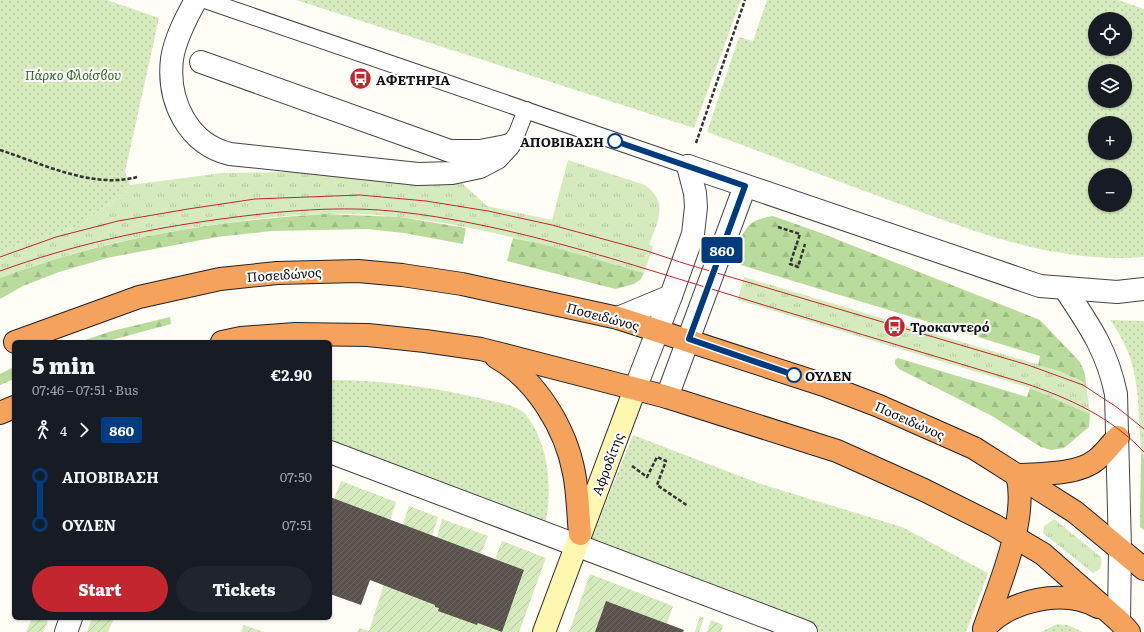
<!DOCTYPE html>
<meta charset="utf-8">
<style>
body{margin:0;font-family:Literata,serif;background:#20242c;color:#f1f3f6;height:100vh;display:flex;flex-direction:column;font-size:15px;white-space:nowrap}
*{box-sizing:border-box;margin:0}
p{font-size:13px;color:#9ea1a6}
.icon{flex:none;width:22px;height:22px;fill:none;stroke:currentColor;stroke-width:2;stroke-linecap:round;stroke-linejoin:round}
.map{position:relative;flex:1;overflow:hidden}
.drawer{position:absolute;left:12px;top:340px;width:320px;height:280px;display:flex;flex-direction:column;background:#171b24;border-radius:6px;box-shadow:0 1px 3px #0004}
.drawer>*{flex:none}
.badge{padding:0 8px;border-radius:3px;font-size:14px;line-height:26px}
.buttons{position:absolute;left:1088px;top:12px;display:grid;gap:8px}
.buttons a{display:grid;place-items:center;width:44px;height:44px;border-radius:50%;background:#171b24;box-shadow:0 1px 3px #0004;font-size:20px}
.map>.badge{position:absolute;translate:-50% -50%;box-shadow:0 0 0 2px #fff}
.legs{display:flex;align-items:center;gap:6px;height:44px;padding:0 20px;font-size:13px}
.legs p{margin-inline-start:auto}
.summary{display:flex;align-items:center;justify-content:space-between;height:68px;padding:0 20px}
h1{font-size:22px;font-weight:800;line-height:30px}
.button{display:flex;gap:8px;margin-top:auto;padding:8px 20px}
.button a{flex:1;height:46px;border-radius:24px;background:#c4262e;color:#fff;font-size:16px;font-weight:800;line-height:46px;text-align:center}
.button a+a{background:#20242c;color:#f1f3f6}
ul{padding:0 20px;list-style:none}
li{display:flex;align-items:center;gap:14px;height:48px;font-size:15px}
li i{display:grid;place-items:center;width:6px;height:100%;margin:0 5px;background:currentColor}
li i::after{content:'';width:10px;height:10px;margin:-5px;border:3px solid;border-radius:50%;background:#171b24}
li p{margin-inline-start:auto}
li:first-child i{background:linear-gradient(#0000 50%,currentColor 0)}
li:last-child i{background:linear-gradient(currentColor 50%,#0000 0)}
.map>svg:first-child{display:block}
.grass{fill:url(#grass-tufts)}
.forest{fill:url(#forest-firs)}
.park{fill:url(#park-dots);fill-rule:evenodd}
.garden{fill:url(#garden-furrows)}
.building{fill:url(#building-hatch)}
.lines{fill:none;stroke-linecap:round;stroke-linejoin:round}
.lane-casing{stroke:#444;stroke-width:18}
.street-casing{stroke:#444;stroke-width:24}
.secondary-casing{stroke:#333;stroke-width:24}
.highway-casing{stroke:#222;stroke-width:24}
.path{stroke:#333;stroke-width:2.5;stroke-dasharray:4 2;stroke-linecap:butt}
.lane{stroke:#fff;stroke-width:16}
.street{stroke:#fff;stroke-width:22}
.secondary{stroke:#fff6b0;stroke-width:22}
.highway{stroke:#f5a25d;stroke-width:22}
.tram{stroke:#c4262e;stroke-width:1}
.line-1-casing{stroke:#fff;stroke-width:9}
.line-1{stroke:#003b80;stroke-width:6}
.stop-1-dot{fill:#fff;stroke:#003b80;stroke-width:2}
.labels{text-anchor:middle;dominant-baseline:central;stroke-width:4;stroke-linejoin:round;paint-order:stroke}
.park-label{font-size:13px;font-style:italic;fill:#2f6b1f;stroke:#fff}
.poi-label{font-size:13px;font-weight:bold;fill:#111;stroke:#fff;text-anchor:start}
.stop-label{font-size:13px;font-weight:bold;fill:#111;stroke:#fff;text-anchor:end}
.street-label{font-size:13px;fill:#111;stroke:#fff}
</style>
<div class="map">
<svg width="1144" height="632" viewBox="0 0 1144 632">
<defs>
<pattern id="grass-tufts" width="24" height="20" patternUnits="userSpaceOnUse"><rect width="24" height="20" fill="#d5ebbd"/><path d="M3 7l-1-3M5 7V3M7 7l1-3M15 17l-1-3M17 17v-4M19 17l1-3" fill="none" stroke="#b6c8a1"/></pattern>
<pattern id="forest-firs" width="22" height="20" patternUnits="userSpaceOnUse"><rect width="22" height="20" fill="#b9dc9c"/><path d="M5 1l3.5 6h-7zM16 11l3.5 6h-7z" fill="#9ebc85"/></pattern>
<pattern id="park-dots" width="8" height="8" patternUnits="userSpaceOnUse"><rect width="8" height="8" fill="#d5ebbd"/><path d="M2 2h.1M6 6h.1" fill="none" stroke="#b6c8a1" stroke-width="1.8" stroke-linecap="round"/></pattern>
<pattern id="garden-furrows" width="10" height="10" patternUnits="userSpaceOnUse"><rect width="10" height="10" fill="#d5ebbd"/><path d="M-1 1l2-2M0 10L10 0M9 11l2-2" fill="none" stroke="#b6c8a1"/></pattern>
<pattern id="building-hatch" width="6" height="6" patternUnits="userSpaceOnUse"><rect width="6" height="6" fill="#5a524d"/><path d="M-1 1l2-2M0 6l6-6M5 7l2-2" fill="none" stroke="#6d6662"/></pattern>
</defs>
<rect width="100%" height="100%" fill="#fffdf5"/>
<g class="grass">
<path d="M568 160 645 185C670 203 657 222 649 245L653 247 644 273C564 250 483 226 399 217 339 210 278 215 218 224 141 235 73 250 0 278V251L81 225 98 211 119 197 130 185 222 173 289 172H322L461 182 487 206 552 220Z"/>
<polygon points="744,277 1056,370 1086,383 1090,414 1030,388 738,300"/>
<polygon points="1139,419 1144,423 1144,458 1141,454"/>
<path d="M1054 519 1101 557C1102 566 1101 570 1093 573L1043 533 1044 526Z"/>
</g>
<g class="forest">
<path d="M325 214 400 217 466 228 463 244 404 233 367 229 271 231 217 237 107 258 59 272 23 286 0 299V278C106 238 213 221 325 214Z"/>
<path d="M773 216 821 233 1040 320 1080 362 1085 374 1086 383 1056 370 1038 365 1040 356 734 263C743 236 740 221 773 216Z"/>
<polygon points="513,238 550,246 644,273 641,279 634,284 615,289 507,261"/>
<polygon points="170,317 171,324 104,342 79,342 112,331"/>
<polygon points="898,358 1027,397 1030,388 1090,414 1089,427 1064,448 1051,450 1041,447 992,416 899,369 895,364 895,360"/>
<polygon points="14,367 14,379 0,385 0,374"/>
<polygon points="1141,454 1144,458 1144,530 1140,527"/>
</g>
<g class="park">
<polygon points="0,0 107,0 159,18 125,172 130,185 119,197 98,211 81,225 0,251"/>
<polygon points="296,0 741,0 694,128"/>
<path d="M767 0H1118L1144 9V257C1053 264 970 230 886 199 827 177 767 154 707 132L739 37 753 41ZM1095 19H1125V49H1095ZM1095 71H1125V101H1095ZM1095 123H1125V153H1095ZM1095 175H1125V205H1095Z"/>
<path d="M1110 320 1144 321V423L1139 419C1138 380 1133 352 1110 320Z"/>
<path d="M330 380C382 380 433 387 484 399 496 402 511 404 522 411 526 413 530 421 533 425 550 455 552 493 545 526L330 444Z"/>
<polygon points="633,435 758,483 902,527 988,573 966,632 819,632 590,542"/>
<polygon points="1057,624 1068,625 1082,632 1041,632"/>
</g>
<g class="garden">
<polygon points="341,481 396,502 390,520 334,499"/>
<polygon points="409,506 438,517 432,536 437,537 442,519 488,536 481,554 450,564 435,606 477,625 478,623 513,601 524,571 495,559 502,541 546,558 519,632 358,632 359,628 369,631"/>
<polygon points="590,574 673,606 664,632 569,632"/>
<polygon points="700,616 704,618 699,632 695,632"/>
<polygon points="32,618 41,618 48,621 43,632 26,632"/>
<polygon points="92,618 114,618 108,632 87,632"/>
<polygon points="711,620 723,625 721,632 707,632"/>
<polygon points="244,625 264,632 241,632"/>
</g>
<g class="building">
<polygon points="330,497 524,570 502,632 478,623 477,625 438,611 439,608 435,607 435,605 370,580 361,605 330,594"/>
<polygon points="606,601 684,630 683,632 595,632"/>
</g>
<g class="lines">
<defs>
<g id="lane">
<polyline points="205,0 688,166"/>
<polyline points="509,145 517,133 526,110"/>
</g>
<g id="street">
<path d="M196 0C186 18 175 39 172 59 167 101 188 144 230 154L418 174 452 173 480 167 497 158 509 145"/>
<polyline points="201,62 450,151 480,151 506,146"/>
<polyline points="688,166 1040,286 1117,292 1144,289"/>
<path d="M1065 289C1089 325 1107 350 1116 394L1120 549 1119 621"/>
<polyline points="618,318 671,296"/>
<polyline points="635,389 671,296 693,234 696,207 695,193 688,166"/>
<polyline points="667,397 745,186"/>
<polyline points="330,452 806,632"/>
<polyline points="66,632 71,618"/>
</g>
<polyline id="secondary" points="544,632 635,389"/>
<g id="highway">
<polyline points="15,342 139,297 220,279 277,273 358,271 402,275 462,284 618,318 824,385 879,406 974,448 1075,512 1144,569"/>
<polyline points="222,342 241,338 295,334 368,335 425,341 481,349 667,397 837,451 924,490 994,525 1043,554 1119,621 1129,632"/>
<path d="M496 357C536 379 566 429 574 473 578 493 578 514 580 534"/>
<polyline points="0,413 14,407"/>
<path d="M1017 475C1039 474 1078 475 1096 460 1104 454 1111 444 1118 437"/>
<path d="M985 628C1009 600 1064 588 1098 607"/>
<path d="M984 629C998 588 1029 518 1017 475"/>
</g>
</defs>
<use href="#lane" class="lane-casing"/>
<use href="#street" class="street-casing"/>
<use href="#secondary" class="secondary-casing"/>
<use href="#highway" class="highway-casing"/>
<g class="path">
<polyline points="696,143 745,0"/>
<path d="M0 150C43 164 93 189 137 177"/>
<polyline points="778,227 800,234 790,264 798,267 805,244"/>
<polyline points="632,466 647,477 657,457 666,461 657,485 688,506"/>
</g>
<use href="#lane" class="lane"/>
<use href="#street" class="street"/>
<use href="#secondary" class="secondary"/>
<use href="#highway" class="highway"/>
<g class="tram">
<polyline points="0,257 56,237 118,221 188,209 255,199 360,195 426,201 488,211 552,225 647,251 683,263 1028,365 1083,385 1118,408 1144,429"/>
<path d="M0 271C72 245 146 229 221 219 280 211 341 205 401 212 496 223 588 251 679 279 794 315 909 348 1024 383 1069 398 1111 417 1144 452"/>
</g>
</g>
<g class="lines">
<defs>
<polyline id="line-1" points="615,141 745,186 689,339 794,375"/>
</defs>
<use href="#line-1" class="line-1-casing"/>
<use href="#line-1" class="line-1"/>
</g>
<defs>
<symbol id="bus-disc" viewBox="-11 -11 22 22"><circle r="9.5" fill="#c4262e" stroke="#fff"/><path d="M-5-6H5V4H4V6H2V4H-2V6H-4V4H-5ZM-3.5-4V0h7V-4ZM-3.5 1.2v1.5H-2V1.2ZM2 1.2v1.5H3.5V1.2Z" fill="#fff"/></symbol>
</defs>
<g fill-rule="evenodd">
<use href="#bus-disc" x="348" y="66" width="25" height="25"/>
<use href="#bus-disc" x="882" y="314" width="25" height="25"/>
</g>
<g class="stop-1-dot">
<circle cx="615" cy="141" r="7"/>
<circle cx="794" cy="375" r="7"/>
</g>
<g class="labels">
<g class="park-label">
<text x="73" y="74">Πάρκο Φλοίσβου</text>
</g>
<g class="poi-label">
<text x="376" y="79">ΑΦΕΤΗΡΙΑ</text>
<text x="910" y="326">Τροκαντερό</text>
</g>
<g class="stop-label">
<text x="604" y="141">ΑΠΟΒΙΒΑΣΗ</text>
<text x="805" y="375" text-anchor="start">ΟΥΛΕΝ</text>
</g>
<g class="street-label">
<text transform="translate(284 274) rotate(-4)">Ποσειδώνος</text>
<text transform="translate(603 316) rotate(15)">Ποσειδώνος</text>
<text transform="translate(910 420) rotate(24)">Ποσειδώνος</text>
<text transform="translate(607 464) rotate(-69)">Αφροδίτης</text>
</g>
</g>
</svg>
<div class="buttons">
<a><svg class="icon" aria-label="locate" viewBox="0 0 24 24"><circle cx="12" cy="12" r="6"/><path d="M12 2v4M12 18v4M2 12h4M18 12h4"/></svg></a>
<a><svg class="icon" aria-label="layers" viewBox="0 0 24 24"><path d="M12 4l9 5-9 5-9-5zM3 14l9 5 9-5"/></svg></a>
<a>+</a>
<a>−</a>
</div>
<b class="badge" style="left:722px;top:250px;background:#003b80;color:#fff">860</b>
<section class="drawer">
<div class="summary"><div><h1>5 min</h1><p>07:46 – 07:51 · Bus</p></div><b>€2.90</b></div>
<div class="legs"><svg class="icon" aria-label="walk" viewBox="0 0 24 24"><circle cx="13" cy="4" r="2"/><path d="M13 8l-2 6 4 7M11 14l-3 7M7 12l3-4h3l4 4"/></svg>4<svg class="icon" aria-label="forward" viewBox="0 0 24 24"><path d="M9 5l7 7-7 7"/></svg><b class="badge" style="background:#003b80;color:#fff">860</b></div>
<ul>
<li><i style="color:#003b80"></i><b>ΑΠΟΒΙΒΑΣΗ</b><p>07:50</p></li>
<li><i style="color:#003b80"></i><b>ΟΥΛΕΝ</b><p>07:51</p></li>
</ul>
<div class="button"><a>Start</a><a>Tickets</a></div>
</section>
</div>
